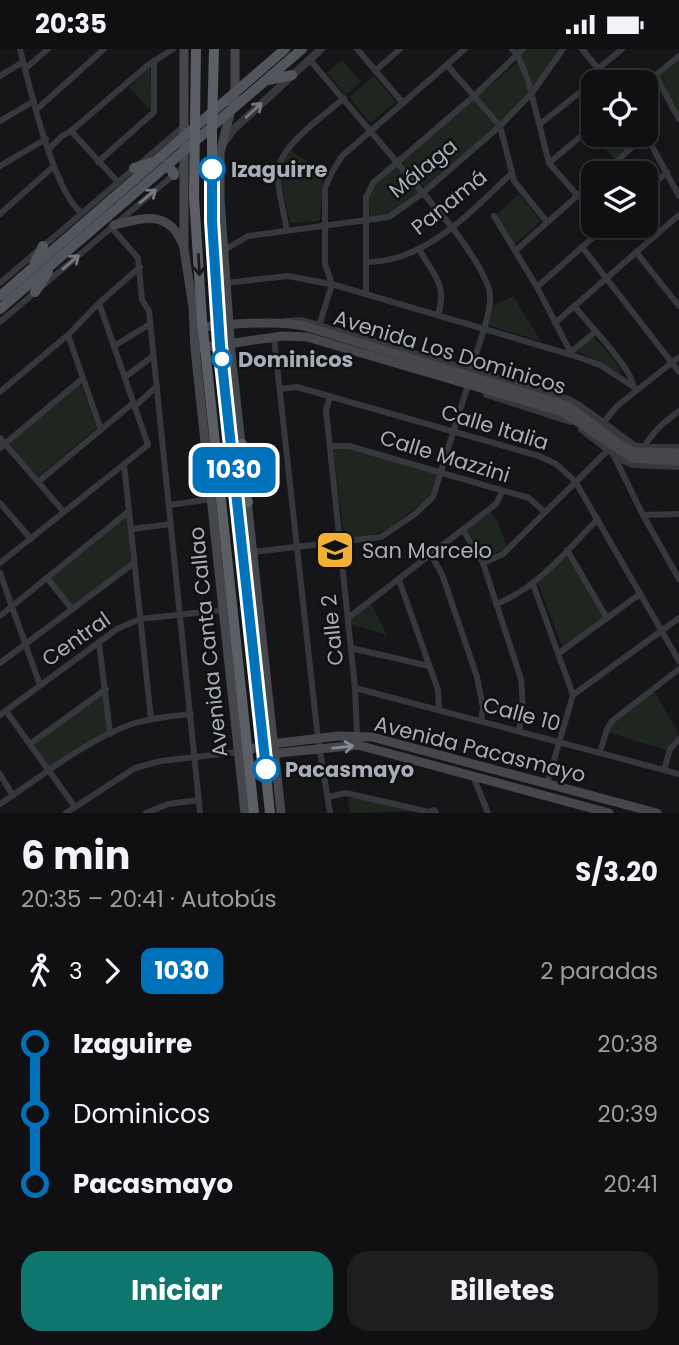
<!DOCTYPE html>
<html lang="es">
<meta charset="utf-8">
<style>
body{margin:0;font-family:Poppins,sans-serif;background:#1e1e20;color:#f1f3f6;height:100vh;display:flex;flex-direction:column;font-size:26px;white-space:nowrap}
*{box-sizing:border-box;margin:0}
p{font-size:23px;color:#9c9d9f}
.icon{flex:none;width:38px;height:38px;fill:none;stroke:currentColor;stroke-width:2;stroke-linecap:round;stroke-linejoin:round}
.map{position:relative;height:764px;overflow:hidden}
.side{display:flex;flex-direction:column;background:#101012;flex:1}
.side>*{flex:none}
.badge{padding:0 14px;border-radius:10px;font-size:24px;line-height:46px}
.controls{position:absolute;left:581px;top:21px;display:grid;gap:14px}
.controls a{display:grid;place-items:center;width:77px;height:77px;border-radius:14px;background:#101012;box-shadow:0 4px 10px #0003,0 0 0 2px #303032;font-size:35px}
.map>.badge{position:absolute;translate:-50% -50%;box-shadow:0 0 0 4px #fff}
.legs{display:flex;align-items:center;gap:10px;height:77px;padding:0 21px;font-size:23px}
.legs p{margin-inline-start:auto}
.overview{display:flex;align-items:center;justify-content:space-between;height:119px;padding:0 21px}
h1{font-size:38px;font-weight:700;line-height:52px}
.cta{display:flex;gap:14px;margin-top:auto;padding:14px 21px}
.cta a{flex:1;height:80px;border-radius:21px;background:#0f766e;color:#fff;font-size:28px;font-weight:700;line-height:80px;text-align:center}
.cta a+a{background:#1e1e20;color:#f1f3f6}
ul{padding:0 21px;list-style:none}
li{display:flex;align-items:center;gap:24px;height:70px;font-size:26px}
li i{display:grid;place-items:center;width:10px;height:100%;margin:0 9px;background:currentColor}
li i::after{content:'';width:18px;height:18px;margin:-9px;border:5px solid;border-radius:50%;background:#101012}
li p{margin-inline-start:auto}
li:first-child i{background:linear-gradient(#0000 50%,currentColor 0)}
li:last-child i{background:linear-gradient(currentColor 50%,#0000 0)}
.status{display:flex;justify-content:space-between;align-items:center;height:49px;padding:0 35px;background:#101012;direction:ltr}
.status svg{height:19px;fill:currentColor}
.map>svg:first-child{display:block}
.green{fill:#1e261f}
.lines{fill:none;stroke-linecap:round;stroke-linejoin:round}
.minor{stroke:#37383d;stroke-width:6}
.tertiary{stroke:#37383d;stroke-width:8}
.secondary{stroke:#45474d;stroke-width:9}
.primary{stroke:#53555c;stroke-width:10}
.trunk{stroke:#5b5e65;stroke-width:10}
.oneway{stroke:#757881}
.oneway2{stroke:#18191b}
.oneway3{stroke:#858993}
.line-1-casing{stroke:#fff;stroke-width:16}
.line-1{stroke:#0072bc;stroke-width:10}
.stop-1-dot{fill:#fff;stroke:#0072bc;stroke-width:3.5}
.labels{text-anchor:middle;dominant-baseline:central;stroke-width:5;stroke-linejoin:round;paint-order:stroke}
.street-label{font-size:21px;fill:#a8adb8;stroke:#111113}
.stop-label{font-size:21px;font-weight:bold;fill:#a8adb8;stroke:#111113;text-anchor:start}
.poi-label{font-size:21px;fill:#a8adb8;stroke:#111113;text-anchor:start}
</style>
<div class="status"><b>20:35</b><svg viewBox="0 0 49 12"><path d="M0 12V9h3v3zM5 12V6h3v6zM10 12V3h3v9zM15 12V0h3v12zM26 1h20v11H26zM47 4h2v5h-2z"/></svg></div>
<div class="map">
<svg width="679" height="764" viewBox="0 0 679 764">
<rect width="100%" height="100%" fill="#161618"/>
<g class="green">
<polygon points="526,0 562,0 533,40 520,7"/>
<polygon points="342,11 361,33 346,46 327,24"/>
<polygon points="679,11 679,64 659,28"/>
<polygon points="518,13 529,43 501,73 478,47"/>
<polygon points="150,18 152,58 150,61 129,38"/>
<polygon points="374,27 396,53 370,74 349,48"/>
<polygon points="473,50 497,77 425,139 401,112"/>
<polygon points="593,86 642,86 614,110"/>
<path d="M290 101 323 123 320 172 290 174C285 151 275 122 290 101Z"/>
<path d="M396 116 420 143 388 166 370 169C366 136 374 137 396 116Z"/>
<polygon points="519,145 541,172 513,197 495,167"/>
<polygon points="513,247 541,292 487,276 493,257"/>
<polygon points="593,287 619,317 620,325 579,303 581,298"/>
<polygon points="80,334 97,379 38,428 9,395"/>
<polygon points="343,398 437,425 431,444 423,454 387,480 373,486 344,489 333,399"/>
<polygon points="490,463 496,469 506,495 505,499 485,510 467,481"/>
<polygon points="127,467 131,513 72,557 50,529"/>
<polygon points="566,506 604,568 562,598 538,534"/>
<polygon points="371,555 387,586 352,576 350,571"/>
<polygon points="654,642 679,685 665,701 608,683 615,672"/>
<polygon points="103,644 107,683 50,719 34,696"/>
<polygon points="348,749 358,749 420,762 350,764"/>
</g>
<g class="lines">
<g class="minor">
<path d="M20 0C29 36 54 145 82 164"/>
<polyline points="357,0 403,54"/>
<polyline points="512,0 518,7 528,31 549,114 577,146"/>
<polyline points="582,0 609,33"/>
<path d="M309 10 452 178C462 191 489 229 490 246 492 263 476 303 471 321"/>
<polyline points="447,16 500,77 514,132 547,173"/>
<polyline points="25,20 48,0"/>
<polyline points="598,20 622,0"/>
<polyline points="375,22 400,0"/>
<polyline points="655,26 679,70"/>
<polyline points="0,27 23,13"/>
<polyline points="646,34 679,7"/>
<polyline points="36,61 104,0"/>
<polyline points="0,72 34,52"/>
<polyline points="540,75 603,25"/>
<polyline points="71,82 118,133"/>
<polyline points="646,86 679,147"/>
<polyline points="49,100 62,87 71,82 148,16 173,0"/>
<polyline points="98,113 154,63 154,12"/>
<polyline points="549,114 593,77"/>
<polyline points="0,117 46,90"/>
<polyline points="603,124 646,86"/>
<polyline points="646,142 667,123"/>
<polyline points="0,165 54,117"/>
<polyline points="494,167 537,238 572,306"/>
<polyline points="111,178 138,209 142,251 149,262 200,764"/>
<path d="M287 182C284 163 277 141 278 122 281 95 324 67 344 49"/>
<polyline points="582,198 679,323"/>
<path d="M419 200C433 225 448 236 438 265"/>
<polyline points="223,202 248,187 389,168 424,143 500,77 532,44 563,0"/>
<polyline points="515,202 593,133"/>
<polyline points="636,203 679,257"/>
<path d="M366 213C425 214 471 162 511 125"/>
<polyline points="0,234 184,77"/>
<polyline points="225,234 288,227 335,236 572,306 600,316 637,340"/>
<polyline points="537,238 606,177"/>
<polyline points="366,245 366,148 373,134 474,47 523,0"/>
<path d="M574 257C587 273 631 319 633 336"/>
<polyline points="0,273 183,118"/>
<polyline points="555,274 679,166"/>
<polyline points="319,277 332,235 325,215 325,139 331,125 342,107 465,0"/>
<polyline points="68,286 101,381"/>
<polyline points="274,289 318,690 330,764"/>
<polyline points="114,297 150,275"/>
<polyline points="571,303 595,283"/>
<polyline points="125,328 153,307"/>
<polyline points="280,340 297,338 539,407 556,415 575,432 679,612"/>
<polyline points="0,343 68,286 99,254 140,218"/>
<polyline points="330,348 326,361 355,639 357,686"/>
<polyline points="134,358 157,337"/>
<polyline points="603,374 617,357 679,308"/>
<polyline points="0,389 64,463"/>
<polyline points="330,397 349,397 529,449 545,463"/>
<polyline points="0,399 83,329"/>
<path d="M644 399C651 384 665 372 679 362"/>
<polyline points="613,405 643,466 679,530"/>
<polyline points="124,415 151,670"/>
<polyline points="38,433 133,354"/>
<polyline points="0,454 31,490"/>
<polyline points="169,456 212,450"/>
<polyline points="643,466 679,465"/>
<polyline points="131,480 171,475"/>
<polyline points="463,481 483,514 521,630 523,658 519,682"/>
<polyline points="567,501 607,569"/>
<polyline points="253,503 381,488 415,465 433,448 467,339"/>
<polyline points="431,506 442,525 477,628 483,659 481,672"/>
<polyline points="0,514 148,396 99,254"/>
<polyline points="483,514 503,505 609,400"/>
<polyline points="0,524 40,636"/>
<polyline points="47,529 72,560"/>
<polyline points="399,531 438,641 439,661"/>
<polyline points="533,535 573,646"/>
<path d="M496 555C538 539 567 501 598 470"/>
<polyline points="0,567 129,462"/>
<polyline points="348,569 496,455 502,443"/>
<polyline points="99,593 110,685"/>
<polyline points="351,599 429,617"/>
<polyline points="559,604 640,545"/>
<polyline points="0,614 134,514"/>
<polyline points="355,639 679,725"/>
<polyline points="6,662 75,758"/>
<polyline points="0,666 117,580 140,570 223,561"/>
<polyline points="30,695 106,640"/>
<polyline points="600,703 607,680 612,672 679,620"/>
<polyline points="664,721 670,700 679,690"/>
<polyline points="0,725 13,747"/>
<polyline points="473,727 488,764"/>
<polyline points="547,735 573,646 679,569"/>
<polyline points="328,748 346,744 429,763 434,761 436,764"/>
<path d="M0 755C39 729 88 690 132 675 151 669 171 667 191 665"/>
<polyline points="66,764 135,719 161,712 238,703"/>
<polyline points="146,764 168,755 199,751"/>
</g>
<g class="tertiary">
<polyline points="223,95 234,80 321,0"/>
<polyline points="285,273 302,272 566,350 578,356 634,397 644,399 679,399"/>
<polyline points="487,345 571,372"/>
<polyline points="582,380 621,410 633,415 679,417"/>
</g>
<g class="secondary">
<polyline points="184,0 184,200 193,258 195,300 245,764"/>
<polyline points="235,0 235,45 220,104 220,149 231,303 281,764"/>
<path d="M114 176C143 169 169 160 183 196"/>
<path d="M198 281 203 278C231 275 277 271 304 277L568 357 622 397 635 403 679 404"/>
<polyline points="200,299 282,287 307,288 563,363 632,409 679,412"/>
<polyline points="244,703 263,696 338,687 372,688 657,764"/>
<polyline points="269,705 358,696 609,764"/>
</g>
<g class="primary">
<polyline points="268,31 292,26"/>
<polyline points="168,115 174,126"/>
<polyline points="134,119 153,113"/>
<polyline points="34,216 43,197"/>
<polyline points="35,243 48,223"/>
<polyline points="0,247 285,0"/>
<polyline points="0,260 302,0"/>
</g>
<g class="trunk">
<polyline points="196,0 194,148 202,271 254,764"/>
<polyline points="214,0 212,77 212,172 220,296 270,764"/>
<polyline points="233,413 242,395"/>
<polyline points="238,434 248,453"/>
</g>
</g>
<defs><path id="oneway-shaft" d="M-6 0H5M1.5-3L5.5 0L1.5 3" fill="none" stroke-width="1.6" stroke-linecap="round" stroke-linejoin="round" transform="scale(1.75)"/></defs>
<g class="oneway">
<use href="#oneway-shaft" transform="translate(254 61) rotate(-43)"/>
<use href="#oneway-shaft" transform="translate(148 147) rotate(-40)"/>
<use href="#oneway-shaft" transform="translate(71 213) rotate(-41)"/>
</g>
<use class="oneway2" href="#oneway-shaft" transform="translate(199 216) rotate(87)"/>
<use class="oneway3" href="#oneway-shaft" transform="translate(343 698) rotate(-6)"/>
<g class="lines">
<defs>
<polyline id="line-1" points="212,120 212,172 220,296 266,720"/>
</defs>
<use href="#line-1" class="line-1-casing"/>
<use href="#line-1" class="line-1"/>
</g>
<defs>
<symbol id="university-square" viewBox="-11 -11 22 22"><rect x="-9" y="-9" width="18" height="18" rx="4" fill="#f2b134" stroke="#111113"/><path d="M0-5L7-2L0 1L-7-2ZM-4 1L0 2.5L4 1V4Q0 6-4 4Z" fill="#111"/></symbol>
</defs>
<g fill-rule="evenodd">
<use href="#university-square" x="313" y="479" width="44" height="44"/>
</g>
<g class="stop-1-dot">
<circle cx="212" cy="120" r="12"/>
<circle cx="222" cy="310" r="9"/>
<circle cx="266" cy="720" r="12"/>
</g>
<g class="labels">
<g class="street-label">
<text transform="translate(423 119) rotate(-39)">Málaga</text>
<text transform="translate(449 153) rotate(-39)">Panamá</text>
<text transform="translate(450 303) rotate(17)">Avenida Los Dominicos</text>
<text transform="translate(495 378) rotate(17)">Calle Italia</text>
<text transform="translate(445 407) rotate(17)">Calle Mazzini</text>
<text transform="translate(332 581) rotate(-96)">Calle 2</text>
<text transform="translate(76 590) rotate(-35)">Central</text>
<text transform="translate(208 593) rotate(-96)">Avenida Canta Callao</text>
<text transform="translate(522 665) rotate(15)">Calle 10</text>
<text transform="translate(480 700) rotate(14)">Avenida Pacasmayo</text>
</g>
<g class="stop-label">
<text x="231" y="120">Izaguirre</text>
<text x="238" y="310">Dominicos</text>
<text x="285" y="720">Pacasmayo</text>
</g>
<g class="poi-label">
<text x="362" y="501">San Marcelo</text>
</g>
</g>
</svg>
<div class="controls">
<a><svg class="icon" aria-label="locate" viewBox="0 0 24 24"><circle cx="12" cy="12" r="6"/><path d="M12 2v4M12 18v4M2 12h4M18 12h4"/></svg></a>
<a><svg class="icon" aria-label="layers" viewBox="0 0 24 24"><path d="M12 4l9 5-9 5-9-5zM3 14l9 5 9-5"/></svg></a>
</div>
<b class="badge" style="left:234px;top:421px;background:#0072bc;color:#fff">1030</b>
</div>
<section class="side">
<div class="overview"><div><h1>6 min</h1><p>20:35 – 20:41 · Autobús</p></div><b>S/3.20</b></div>
<div class="legs"><svg class="icon" aria-label="walk" viewBox="0 0 24 24"><circle cx="13" cy="4" r="2"/><path d="M13 8l-2 6 4 7M11 14l-3 7M7 12l3-4h3l4 4"/></svg>3<svg class="icon" aria-label="forward" viewBox="0 0 24 24"><path d="M9 5l7 7-7 7"/></svg><b class="badge" style="background:#0072bc;color:#fff">1030</b><p>2 paradas</p></div>
<ul>
<li><i style="color:#0072bc"></i><b>Izaguirre</b><p>20:38</p></li>
<li><i style="color:#0072bc"></i><span>Dominicos</span><p>20:39</p></li>
<li><i style="color:#0072bc"></i><b>Pacasmayo</b><p>20:41</p></li>
</ul>
<div class="cta"><a>Iniciar</a><a>Billetes</a></div>
</section>
